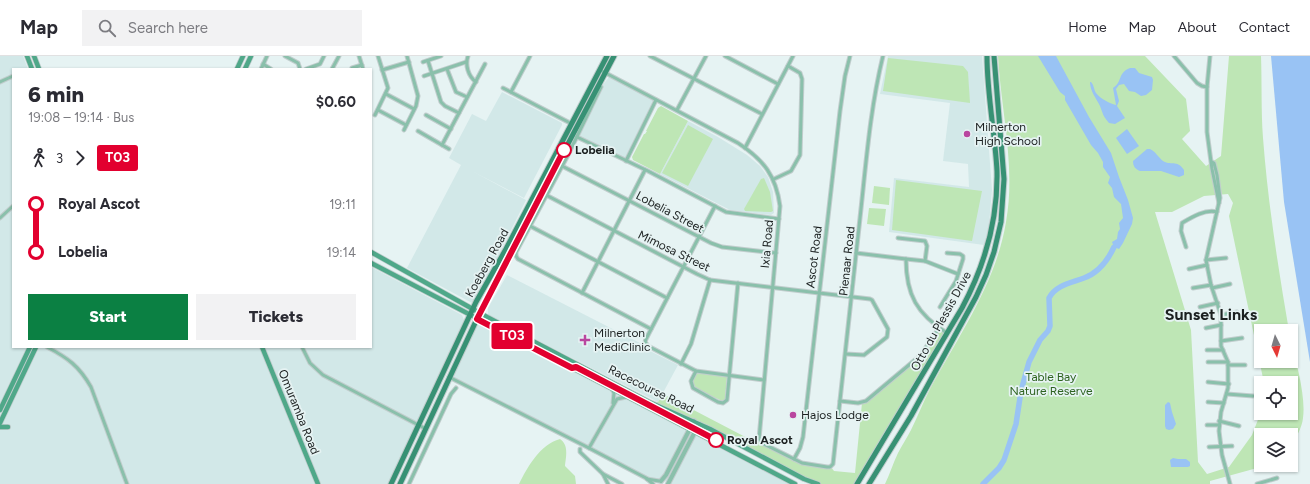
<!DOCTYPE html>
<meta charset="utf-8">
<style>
body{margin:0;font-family:Figtree,sans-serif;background:#f2f2f3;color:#2b2b33;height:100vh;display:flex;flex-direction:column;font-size:15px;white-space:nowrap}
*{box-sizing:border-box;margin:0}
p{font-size:13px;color:#7c7c81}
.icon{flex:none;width:22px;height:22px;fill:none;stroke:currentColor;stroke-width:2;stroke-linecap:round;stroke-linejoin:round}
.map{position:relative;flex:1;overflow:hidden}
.details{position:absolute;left:12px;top:12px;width:360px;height:280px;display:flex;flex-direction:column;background:#fff;border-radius:0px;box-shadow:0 1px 3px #0004}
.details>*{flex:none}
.badge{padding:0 8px;border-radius:3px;font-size:14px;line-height:26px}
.needle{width:26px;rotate:175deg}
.controls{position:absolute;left:1254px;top:268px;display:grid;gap:8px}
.controls a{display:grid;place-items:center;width:44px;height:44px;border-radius:0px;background:#fff;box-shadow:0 1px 3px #0004;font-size:20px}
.map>.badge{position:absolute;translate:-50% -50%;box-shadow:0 0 0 2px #fff}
.legs{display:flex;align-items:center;gap:6px;height:44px;padding:0 16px;font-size:13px}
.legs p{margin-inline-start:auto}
.headline{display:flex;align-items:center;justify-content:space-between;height:68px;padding:0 16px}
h1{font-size:22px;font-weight:800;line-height:30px}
.cta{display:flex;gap:8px;margin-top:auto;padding:8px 16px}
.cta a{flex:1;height:46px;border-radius:0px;background:#0b8043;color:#fff;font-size:16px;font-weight:800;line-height:46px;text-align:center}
.cta a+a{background:#f2f2f3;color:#2b2b33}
ul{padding:0 16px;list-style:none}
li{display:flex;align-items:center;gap:14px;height:48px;font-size:15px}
li i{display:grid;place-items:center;width:6px;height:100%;margin:0 5px;background:currentColor}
li i::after{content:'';width:10px;height:10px;margin:-5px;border:3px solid;border-radius:50%;background:#fff}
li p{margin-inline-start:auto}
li:first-child i{background:linear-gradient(#0000 50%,currentColor 0)}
li:last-child i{background:linear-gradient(currentColor 50%,#0000 0)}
header{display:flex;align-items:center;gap:24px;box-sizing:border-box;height:56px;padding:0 20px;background:#fff;border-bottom:1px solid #e1e1e2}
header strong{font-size:19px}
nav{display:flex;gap:22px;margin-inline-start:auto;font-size:14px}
.search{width:280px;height:36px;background:#f2f2f3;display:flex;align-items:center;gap:10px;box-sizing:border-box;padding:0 14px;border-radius:0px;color:#7c7c81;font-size:15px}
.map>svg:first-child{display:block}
.built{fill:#d2e8e8}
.green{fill:#bee6b5;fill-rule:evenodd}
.water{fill:#99c3f4}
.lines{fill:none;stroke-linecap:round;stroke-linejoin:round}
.river{stroke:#99c3f4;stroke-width:5.5}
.minor-casing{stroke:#c1cdcd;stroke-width:5}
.tertiary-casing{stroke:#c1cdcd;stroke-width:6}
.secondary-casing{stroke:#c1cdcd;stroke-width:6}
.primary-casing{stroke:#c1cdcd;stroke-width:7}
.minor{stroke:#8ac0ab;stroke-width:3}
.tertiary{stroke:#8ac0ab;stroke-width:4}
.secondary{stroke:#4fa889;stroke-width:4.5}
.primary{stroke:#379174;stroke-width:5}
.line-1-casing{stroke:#fff;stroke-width:9}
.line-1{stroke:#e2002f;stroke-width:6}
.poi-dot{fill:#b9469f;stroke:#e6f3f3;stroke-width:1.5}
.stop-1-dot{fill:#fff;stroke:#e2002f;stroke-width:2}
.labels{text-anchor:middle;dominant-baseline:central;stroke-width:3.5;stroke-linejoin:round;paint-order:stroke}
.poi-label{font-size:12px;fill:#1b2020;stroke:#e6f3f3;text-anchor:start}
.stop-label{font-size:12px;font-weight:bold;fill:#1b2020;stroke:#e6f3f3;text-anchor:start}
.street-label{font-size:12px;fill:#1b2020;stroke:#e6f3f3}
.park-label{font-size:12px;fill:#2e6320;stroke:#e6f3f3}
.district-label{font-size:16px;font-weight:bold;fill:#1b2020;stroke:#e6f3f3}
</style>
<header>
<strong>Map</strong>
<div class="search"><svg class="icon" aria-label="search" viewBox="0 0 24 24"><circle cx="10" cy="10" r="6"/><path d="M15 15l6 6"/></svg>Search here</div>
<nav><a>Home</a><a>Map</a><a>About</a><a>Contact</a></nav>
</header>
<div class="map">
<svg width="1310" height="428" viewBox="0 0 1310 428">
<rect width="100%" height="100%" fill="#e6f3f3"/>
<g class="built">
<polygon points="0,0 23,0 28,13 13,13 13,291 371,291 371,211 462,259 464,264 388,428 0,428"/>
<polygon points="888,0 982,0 992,134 989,168 984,189 889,176 894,122 969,131 968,108 943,105 950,47 880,38"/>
<polygon points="610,20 656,44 626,105 577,81 601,31"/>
<polygon points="502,36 562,67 562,69 524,142 472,115 526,144 474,248 407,212 461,109 449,102 472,58 486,65"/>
<polygon points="688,65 718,81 747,99 760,110 768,121 773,136 774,157 771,159 730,154 660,118"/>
<polygon points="507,219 640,287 644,292 678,309 658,346 488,259 488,252"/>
<polygon points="477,263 788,424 789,428 668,428 665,425 652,424 449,321"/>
</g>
<g class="green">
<path d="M998 0H1145L1186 43 1190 75 1182 83 1206 110 1221 100 1229 0H1261C1262 27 1261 55 1263 82 1268 147 1278 211 1289 275H1261V305H1291V284C1296 306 1306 340 1303 362 1302 372 1296 381 1291 390V379H1261V409H1268L1210 425V428H885C890 418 893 407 898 397 902 389 907 382 911 374 918 360 923 346 930 333 959 279 996 227 1006 166 1016 111 1001 55 998 0ZM1228 138 1233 147 1229 160 1264 327H1291V357H1261V356L1252 379 1229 411 1207 418 1198 406 1191 274 1155 156H1172L1204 140Z"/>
<polygon points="888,2 963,10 968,16 970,47 883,35"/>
<polygon points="661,50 688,65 660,118 633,104 632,101 644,78 645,78 647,75 646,75 658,52"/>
<polygon points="688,69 713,83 688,130 662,117"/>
<polygon points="764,122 770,136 773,155 771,156 745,155 744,153 761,123"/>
<polygon points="896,124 982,135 972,185 892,174"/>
<polygon points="874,130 890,132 889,149 872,147"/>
<polygon points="869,152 886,153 884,170 867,168"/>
<polygon points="939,272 947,277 857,428 818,428 649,346 658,346 663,338 753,385 759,383 760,386 798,406 831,411 834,415 855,417 862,347 921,299"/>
<polygon points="697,317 727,321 725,343 722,345 695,332 692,326"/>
<path d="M560 383C569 389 566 401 565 410L575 420 576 428H519C527 412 540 388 560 383Z"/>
</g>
<g class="water">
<polygon points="1038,0 1056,0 1089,61 1111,97 1119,121 1128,144 1133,162 1132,168 1123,187 1119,193 1114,191 1112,186 1117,183 1118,176 1120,173 1119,167 1123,162 1121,148 1114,141 1112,132 1108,127 1110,121 1103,111 1103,106 1098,97 1091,89 1065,44 1065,40 1060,36"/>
<polygon points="1271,0 1310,0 1310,306 1284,146"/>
<path d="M1130 12H1135L1139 17 1152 21 1153 24 1152 34 1146 39 1141 40 1135 36 1129 35 1124 28 1119 29 1116 33 1119 45 1117 50 1125 62 1115 68 1109 67C1103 60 1103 58 1100 50 1096 42 1090 35 1090 26H1091C1094 29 1094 34 1096 37 1101 43 1109 47 1116 49L1113 32C1123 26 1117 17 1130 12Z"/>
<polygon points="1127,73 1139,90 1127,98 1116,82"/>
<path d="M1147 93H1150C1156 96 1158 101 1163 105 1170 110 1177 103 1184 114V119L1179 121 1161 115H1140C1135 113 1133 110 1133 105Z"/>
<polygon points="1168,346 1170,347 1172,356 1176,368 1173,373 1169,374 1166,373 1165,370 1165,349"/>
<polygon points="1173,402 1178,403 1186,403 1190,406 1190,410 1188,411 1171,411 1170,404"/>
</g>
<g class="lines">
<path class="river" d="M983 428 999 412 1004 404 1016 368 1021 335 1029 306 1040 284 1048 275 1050 270 1049 242C1056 229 1071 227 1084 222 1098 217 1108 204 1114 191"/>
<defs>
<g id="minor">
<polyline points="285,0 298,7 300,13"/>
<polyline points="359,0 363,13"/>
<path d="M468 0C465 9 468 20 476 26"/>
<polyline points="650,0 762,58"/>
<polyline points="725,0 778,28"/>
<polyline points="1174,0 1197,27 1202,30 1207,31"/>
<polyline points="1210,0 1207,31 1207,76 1212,113 1219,147"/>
<polyline points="428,5 441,46 445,50 459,57"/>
<polyline points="423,6 441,0"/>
<polyline points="263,8 271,13"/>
<polyline points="352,12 362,9"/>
<polyline points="261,13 267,0"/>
<polyline points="306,13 320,8 324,0"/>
<polyline points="332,13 339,0"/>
<polyline points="447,13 456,36 467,41"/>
<polyline points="382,14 409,6"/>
<path d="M600 14 738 87C764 104 776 120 780 150L759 383 762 387 802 407 827 411H830L833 408C842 326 851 244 860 162 866 108 870 53 883 0"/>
<polyline points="424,20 466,6"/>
<polyline points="0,26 13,20"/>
<polyline points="601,31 568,99 516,196 516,200 518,203 651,273"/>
<polyline points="503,32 572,68"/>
<polyline points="511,36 530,0"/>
<polyline points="386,38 414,53"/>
<polyline points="378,54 406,69"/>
<polyline points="677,54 706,0"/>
<polyline points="375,59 388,32 378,0"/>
<polyline points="426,59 451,73"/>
<polyline points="404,74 416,50 418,40 407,0"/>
<polyline points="418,75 449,93"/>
<polyline points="577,81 648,115 726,156 779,163"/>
<polyline points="442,89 485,8"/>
<polyline points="745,92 793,0"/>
<polyline points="626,105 656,44"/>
<polyline points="1212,106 1214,107 1217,119 1220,142 1206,204 1211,229 1221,259 1221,290 1228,306 1228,332 1221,356 1219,375 1222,399 1230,428"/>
<polyline points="562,110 711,187 722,191 776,197"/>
<polyline points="774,123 791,115 800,99 802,23 800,17 788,10"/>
<polyline points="546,139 697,218 710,224 870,243 872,244 888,273 887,281 864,299 846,298"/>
<polyline points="715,150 646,283 645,286 648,290 696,315 764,324"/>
<polyline points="0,162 13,150"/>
<polyline points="530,170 667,242"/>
<polyline points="898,182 925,185 927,190 925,205"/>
<path d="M1186 191 1181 175 1182 167C1192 161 1205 153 1217 156"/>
<path d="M856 197 906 203C906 239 917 258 947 277"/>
<polyline points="906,203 925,205 958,218"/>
<polyline points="1206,204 1226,202"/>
<polyline points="1189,213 1207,209"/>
<polyline points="1193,232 1211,229"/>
<polyline points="1212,232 1230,228"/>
<polyline points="582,237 645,114"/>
<polyline points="940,251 956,225 963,203 963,200 960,198 947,197"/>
<polyline points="1200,251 1218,247"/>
<polyline points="1221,259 1237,256"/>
<polyline points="1206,272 1221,269"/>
<polyline points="1221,285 1242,282"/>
<path d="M47 291C68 302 79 310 91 331L127 428"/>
<polyline points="302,291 310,307 323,319 426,373"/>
<polyline points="1207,294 1223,294"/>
<polyline points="1208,306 1228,306"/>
<polyline points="681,308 691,288 710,224"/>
<polyline points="1228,309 1245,309"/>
<polyline points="696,315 691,325 693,332 718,346 723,347 727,344 738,227"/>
<polyline points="449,321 589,392 646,422 653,428"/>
<polyline points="1208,326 1229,328"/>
<polyline points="612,333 614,337 613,347"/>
<polyline points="1227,338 1253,340"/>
<polyline points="840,345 858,347 866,345 921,299 939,272"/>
<polyline points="1208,346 1224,347"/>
<polyline points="1219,365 1239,370"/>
<polyline points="1207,369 1219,369"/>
<polyline points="1209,391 1232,390"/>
<polyline points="589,392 617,343 626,341"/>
<polyline points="580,393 580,396 603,418 608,428"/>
<polyline points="794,403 800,392 803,381 840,55 845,20 850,0"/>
<polyline points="603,418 622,428"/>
<polyline points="647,423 659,425"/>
<polyline points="409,428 451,338 456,332"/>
<polyline points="1257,428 1277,422"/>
</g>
<g id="tertiary">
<polyline points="661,425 666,419 694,365"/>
<polyline points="668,428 699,368"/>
</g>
<g id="secondary">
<polyline points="27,0 32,13"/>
<polyline points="34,0 39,13"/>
<polyline points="237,13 243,0"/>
<polyline points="245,13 251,0"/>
<polyline points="371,196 487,261 649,346 710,373 804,423 818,428"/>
<polyline points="371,207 795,428"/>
<polyline points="262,291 318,428"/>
<polyline points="0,354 30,291"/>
<polyline points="0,367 36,291"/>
<polyline points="0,371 8,371"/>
</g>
<g id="primary">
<polyline points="391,428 476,246 506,193 607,0"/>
<polyline points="400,428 483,250 614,0"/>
<path d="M857 428 962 252C985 209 998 164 997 115 995 77 987 39 987 0"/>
<polyline points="869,428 911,360 976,241 986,219 994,196 1001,166 1004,123 994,0"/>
</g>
</defs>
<use href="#minor" class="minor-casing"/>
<use href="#tertiary" class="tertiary-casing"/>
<use href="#secondary" class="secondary-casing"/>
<use href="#primary" class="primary-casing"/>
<use href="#minor" class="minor"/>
<use href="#tertiary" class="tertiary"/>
<use href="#secondary" class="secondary"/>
<use href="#primary" class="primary"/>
</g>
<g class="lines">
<defs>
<polyline id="line-1" points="564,94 477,263 572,312 576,311 716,384"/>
</defs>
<use href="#line-1" class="line-1-casing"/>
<use href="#line-1" class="line-1"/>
</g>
<g class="poi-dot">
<circle cx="967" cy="78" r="4"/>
<path d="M583 278h4v4h4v4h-4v4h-4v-4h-4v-4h4z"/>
<circle cx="793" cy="359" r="4"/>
</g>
<g class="stop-1-dot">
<circle cx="564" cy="94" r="7"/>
<circle cx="716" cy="384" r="7"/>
</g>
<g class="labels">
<g class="poi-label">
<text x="975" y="71">Milnerton<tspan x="975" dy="14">High School</tspan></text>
<text x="594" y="277">Milnerton<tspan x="594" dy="14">MediClinic</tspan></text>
<text x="801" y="359">Hajos Lodge</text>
</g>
<g class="stop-label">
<text x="575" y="94">Lobelia</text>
<text x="727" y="384">Royal Ascot</text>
</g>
<g class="street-label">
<text transform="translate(670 156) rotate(28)">Lobelia Street</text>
<text transform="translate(767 188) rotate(-85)">Ixia Road</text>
<text transform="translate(674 195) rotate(26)">Mimosa Street</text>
<text transform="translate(814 201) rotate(-83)">Ascot Road</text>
<text transform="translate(847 205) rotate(-84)">Pienaar Road</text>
<text transform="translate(487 207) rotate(-61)">Koeberg Road</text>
<text transform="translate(941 265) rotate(-61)">Otto du Plessis Drive</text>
<text transform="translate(651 333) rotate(26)">Racecourse Road</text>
<text transform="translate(299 356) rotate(68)">Omuramba Road</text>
</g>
<g class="park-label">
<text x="1051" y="321">Table Bay<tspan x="1051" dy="14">Nature Reserve</tspan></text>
</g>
<g class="district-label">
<text x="1211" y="258">Sunset Links</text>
</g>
</g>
</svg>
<div class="controls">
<a><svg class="needle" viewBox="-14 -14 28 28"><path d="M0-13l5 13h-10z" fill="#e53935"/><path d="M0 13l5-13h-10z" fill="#7c7c81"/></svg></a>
<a><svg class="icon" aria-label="locate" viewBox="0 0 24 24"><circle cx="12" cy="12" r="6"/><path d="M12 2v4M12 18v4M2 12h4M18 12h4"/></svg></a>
<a><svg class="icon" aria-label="layers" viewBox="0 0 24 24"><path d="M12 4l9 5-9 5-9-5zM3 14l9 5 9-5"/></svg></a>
</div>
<b class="badge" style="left:512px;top:280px;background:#e2002f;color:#fff">T03</b>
<section class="details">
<div class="headline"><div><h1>6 min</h1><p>19:08 – 19:14 · Bus</p></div><b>$0.60</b></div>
<div class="legs"><svg class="icon" aria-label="walk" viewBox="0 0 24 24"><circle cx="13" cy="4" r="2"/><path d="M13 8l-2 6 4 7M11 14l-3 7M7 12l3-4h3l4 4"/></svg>3<svg class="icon" aria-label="forward" viewBox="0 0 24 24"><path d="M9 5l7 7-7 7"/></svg><b class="badge" style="background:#e2002f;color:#fff">T03</b></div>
<ul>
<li><i style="color:#e2002f"></i><b>Royal Ascot</b><p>19:11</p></li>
<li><i style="color:#e2002f"></i><b>Lobelia</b><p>19:14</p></li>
</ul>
<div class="cta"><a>Start</a><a>Tickets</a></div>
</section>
</div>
